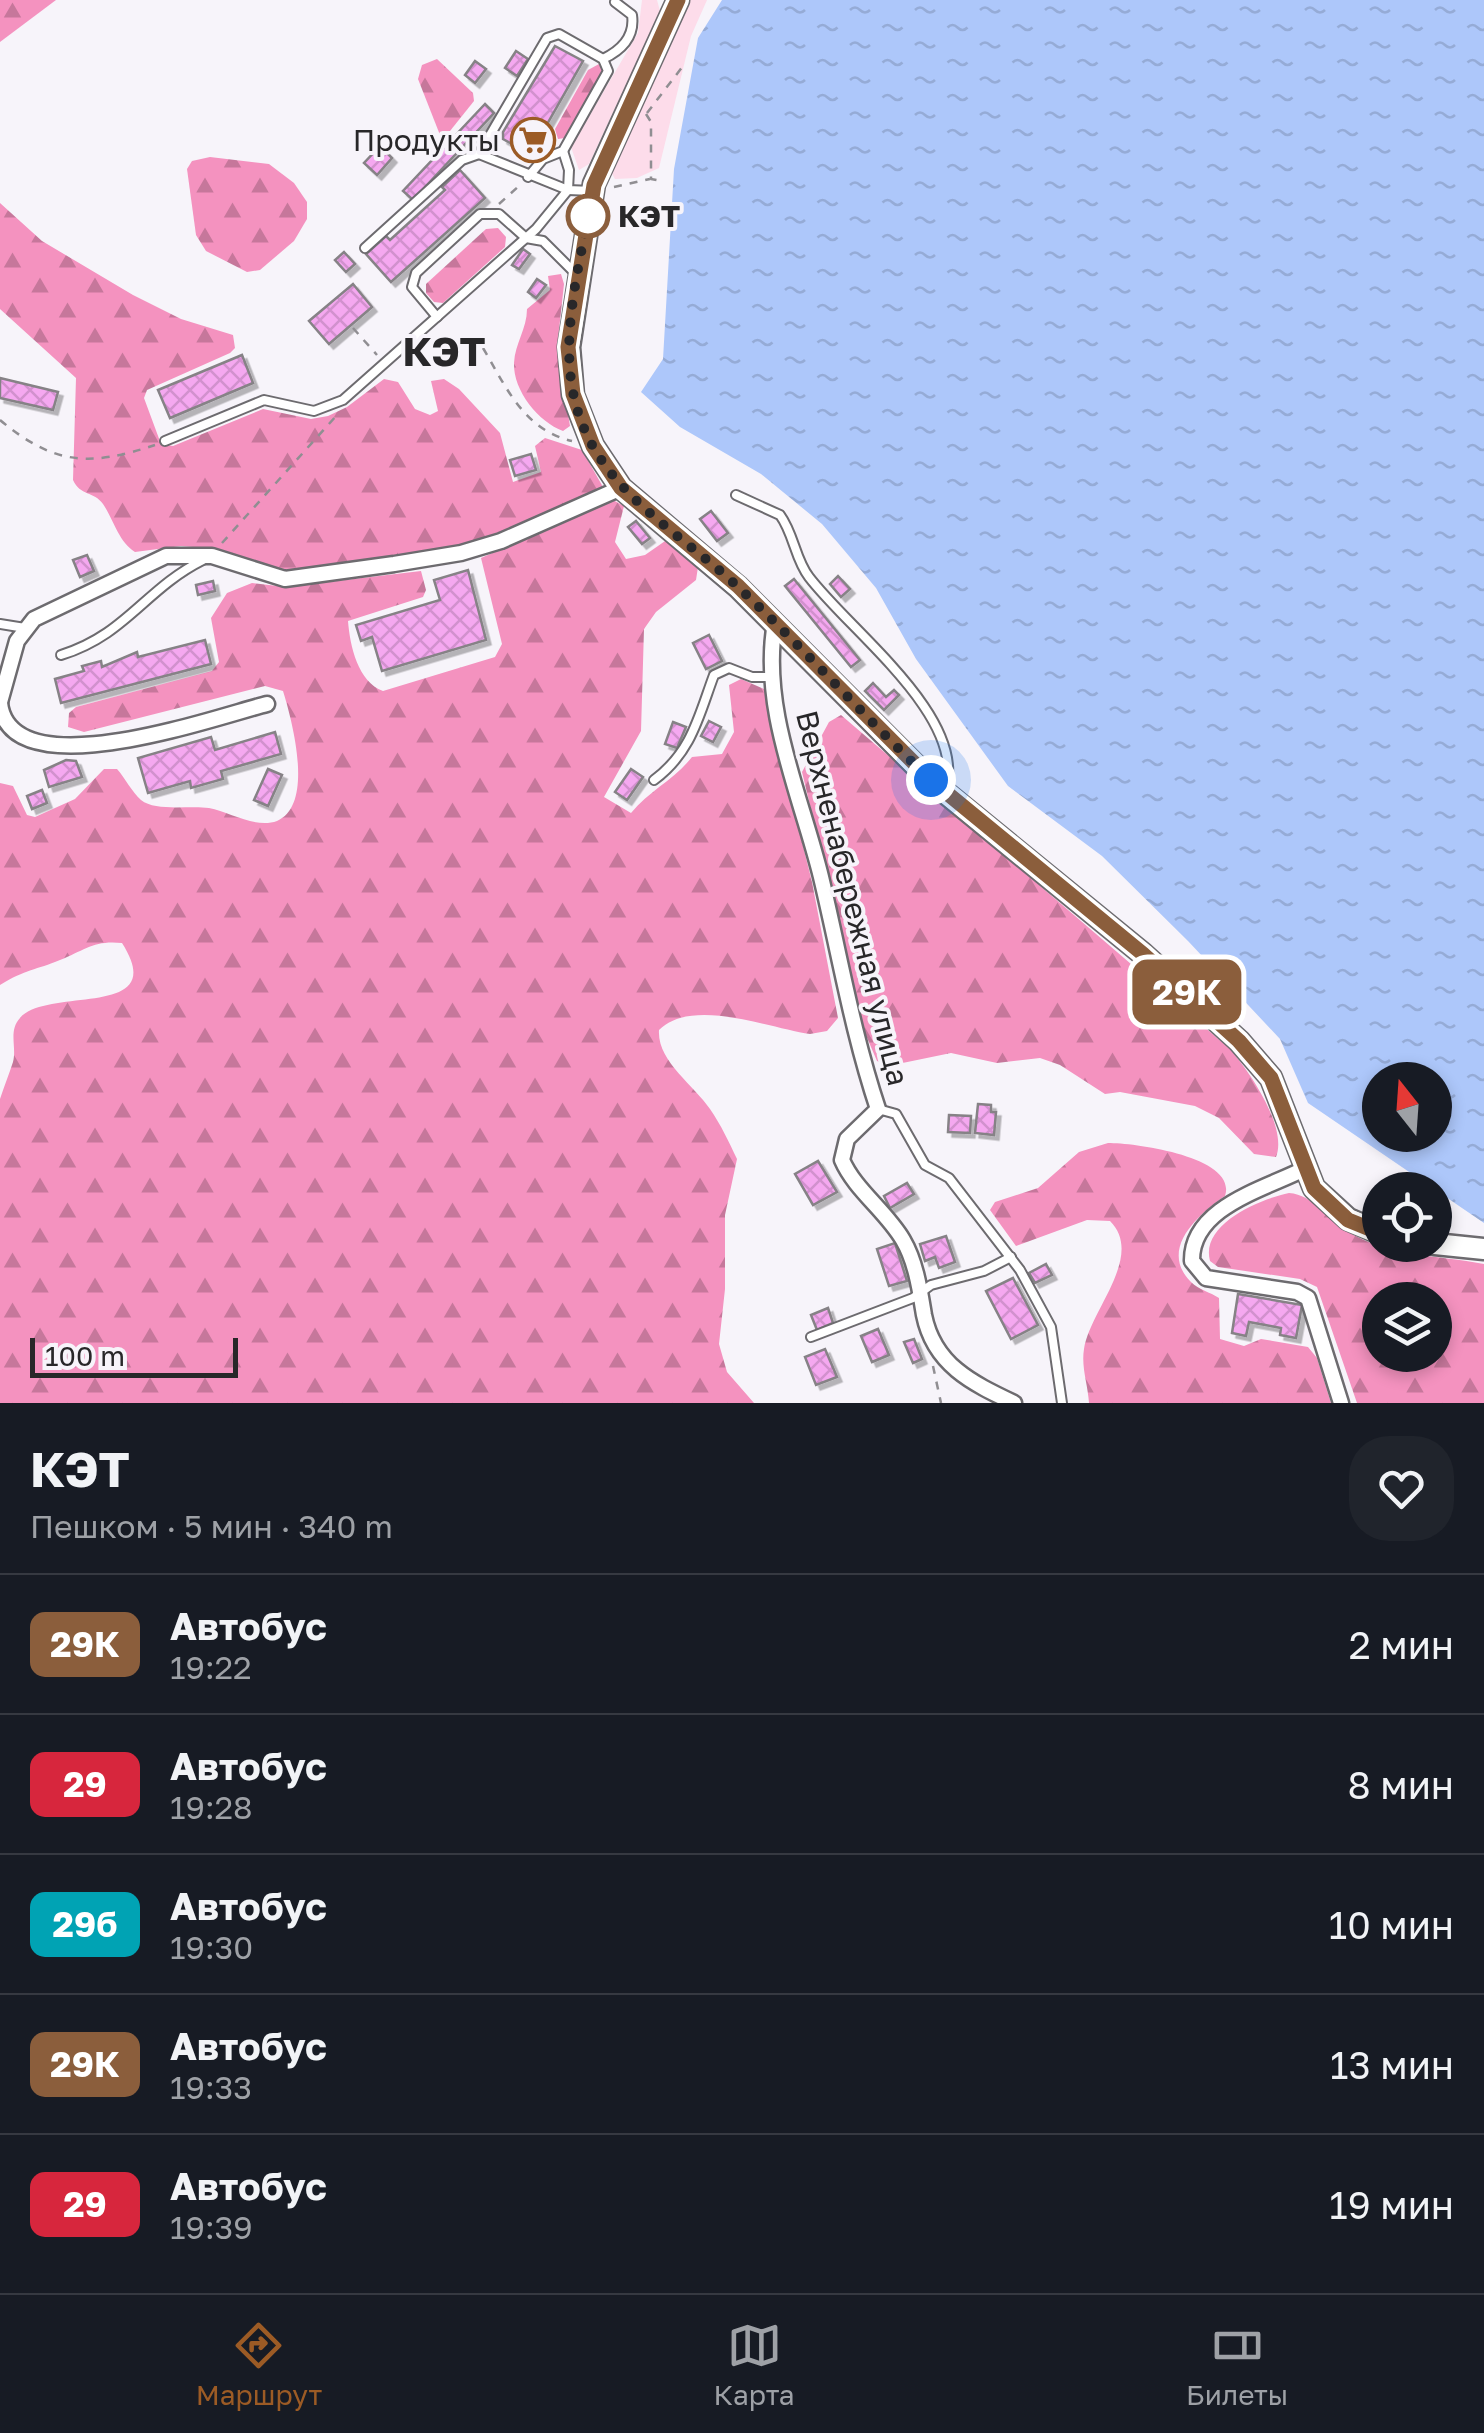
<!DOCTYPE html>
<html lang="ru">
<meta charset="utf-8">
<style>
body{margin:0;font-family:"Golos Text",sans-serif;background:#20242c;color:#f1f3f6;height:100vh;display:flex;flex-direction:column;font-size:38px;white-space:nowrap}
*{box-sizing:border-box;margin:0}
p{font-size:32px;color:#9ea1a6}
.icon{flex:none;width:55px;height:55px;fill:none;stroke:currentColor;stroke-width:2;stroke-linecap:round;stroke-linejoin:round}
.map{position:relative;height:1403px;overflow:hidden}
.drawer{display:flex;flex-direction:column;background:#171b24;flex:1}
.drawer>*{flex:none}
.badge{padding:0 20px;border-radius:15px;font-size:35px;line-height:65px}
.needle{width:65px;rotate:343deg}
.fabs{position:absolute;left:1362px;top:1062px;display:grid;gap:20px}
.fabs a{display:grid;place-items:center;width:90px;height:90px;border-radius:50%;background:#171b24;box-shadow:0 5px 15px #0003;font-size:50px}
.scale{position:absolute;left:30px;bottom:25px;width:208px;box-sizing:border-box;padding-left:10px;border:5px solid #282729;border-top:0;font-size:28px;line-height:35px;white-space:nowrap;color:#282729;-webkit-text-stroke:8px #f7f4fa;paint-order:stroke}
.you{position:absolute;width:50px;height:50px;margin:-25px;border:8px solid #fff;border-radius:50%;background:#1a73e8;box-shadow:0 0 0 15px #1a73e833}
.map>.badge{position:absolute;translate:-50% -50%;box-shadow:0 0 0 5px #fff}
.round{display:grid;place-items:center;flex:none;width:105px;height:105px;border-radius:40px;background:#20242c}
.summary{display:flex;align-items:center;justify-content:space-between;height:170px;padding:0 30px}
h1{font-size:48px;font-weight:700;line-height:75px}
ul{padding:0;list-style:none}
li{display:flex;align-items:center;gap:30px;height:140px;padding:0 30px;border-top:2px solid #363941}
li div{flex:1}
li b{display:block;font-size:38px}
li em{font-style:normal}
li .badge{min-width:110px;font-weight:700;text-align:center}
.tab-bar{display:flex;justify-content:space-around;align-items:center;height:140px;border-top:2px solid #363941;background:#171b24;font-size:28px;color:#9ea1a6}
.tab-bar a{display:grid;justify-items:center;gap:5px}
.tab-bar .active{color:#9c5b25}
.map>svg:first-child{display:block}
.green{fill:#fddcea}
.forest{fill:url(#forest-firs);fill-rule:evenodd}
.water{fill:url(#water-ripples);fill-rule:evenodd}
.building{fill:url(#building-cross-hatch);stroke:#868286;stroke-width:2.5;filter:url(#shadow)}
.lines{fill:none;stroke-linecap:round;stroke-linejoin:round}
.service-casing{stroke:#6d6b6f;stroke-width:12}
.minor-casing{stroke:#6d6b6f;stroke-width:19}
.secondary-casing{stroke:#6d6b6f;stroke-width:25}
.path{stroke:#908e92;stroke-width:2.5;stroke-dasharray:8 8;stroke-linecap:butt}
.service{stroke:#fff;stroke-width:8}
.minor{stroke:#fff;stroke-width:14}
.secondary{stroke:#fff;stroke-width:20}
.line-casing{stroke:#fff;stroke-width:22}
.line{stroke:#8b5e3c;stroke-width:15}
.walk{stroke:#282729;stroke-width:10;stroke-dasharray:0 18}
.stop-dot{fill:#fff;stroke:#8b5e3c;stroke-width:5}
.labels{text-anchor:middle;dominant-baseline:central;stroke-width:8;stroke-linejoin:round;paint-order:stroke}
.poi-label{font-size:30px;fill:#282729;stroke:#f7f4fa;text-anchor:end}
.stop-label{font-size:30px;font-weight:bold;fill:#282729;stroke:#f7f4fa;text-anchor:start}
.street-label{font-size:30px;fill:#282729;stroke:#f7f4fa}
.district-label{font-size:40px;font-weight:bold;fill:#282729;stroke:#f7f4fa}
</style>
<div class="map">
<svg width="1484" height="1403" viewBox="0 0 1484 1403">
<defs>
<pattern id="forest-firs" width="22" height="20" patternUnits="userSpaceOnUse" patternTransform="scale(2.5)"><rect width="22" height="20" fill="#f492bf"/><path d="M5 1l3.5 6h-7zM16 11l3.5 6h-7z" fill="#c6779b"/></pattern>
<pattern id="water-ripples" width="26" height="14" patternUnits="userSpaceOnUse" patternTransform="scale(2.5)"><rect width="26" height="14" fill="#adc7fa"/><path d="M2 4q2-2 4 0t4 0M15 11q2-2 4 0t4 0" fill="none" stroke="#95abd6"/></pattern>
<pattern id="building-cross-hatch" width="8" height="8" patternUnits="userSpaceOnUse" patternTransform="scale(2.5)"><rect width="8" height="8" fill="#f5a8f0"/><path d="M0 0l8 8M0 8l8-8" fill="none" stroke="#d291ce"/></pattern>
<filter id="shadow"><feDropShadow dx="4.5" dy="4.5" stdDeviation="0" flood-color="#0004"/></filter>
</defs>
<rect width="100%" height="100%" fill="#f7f4fa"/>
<g class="green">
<polygon points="642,0 657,0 660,11 589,164 579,170 571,147 638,33"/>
<polygon points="689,0 707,0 691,36 659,168 637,178 615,179 610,170"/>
</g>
<g class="forest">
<polygon points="0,0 56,0 0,42"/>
<polygon points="437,59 473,93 474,101 450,131 440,135 418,79 422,65"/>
<polygon points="599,64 602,71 565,138 558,139 555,129 588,70"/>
<polygon points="210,157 269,164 294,183 307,202 307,219 294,241 260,270 247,272 206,251 196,235 187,169 192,161"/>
<path d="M0 203 42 241 133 295 181 319 233 335 235 348 230 353 147 390 144 398 161 444 173 446 263 409 311 419 328 416 347 407 384 379 398 382 415 409 430 415 438 411 431 381 444 379 459 389 500 433 513 482 541 472 535 446 545 438 582 450 603 487 539 519 459 546 286 572 216 549 181 546 135 552C118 541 114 520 103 504 94 491 80 496 73 480L76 378 0 309Z"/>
<polygon points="498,228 506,237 505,247 443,303 434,302 426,293 426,284 486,229"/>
<path d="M561 274 564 284 557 348 570 426 563 431C539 422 513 391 514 363 515 343 527 329 527 309L550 290 548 276Z"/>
<path d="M613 500 624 506 615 542 626 559 645 555 668 539 698 567 696 580 656 612 644 629 641 731 604 797 631 813C650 790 674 780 692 757L722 754 734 732 729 685 741 679 764 689 812 882 838 1018 827 1031 810 1034C769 1028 692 997 659 1030 657 1061 694 1085 710 1109 721 1125 729 1142 737 1159L725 1215V1289L719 1344 727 1372 754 1403H0V1099C4 1087 9 1074 13 1062 17 1047 8 1031 20 1018 48 986 171 1020 122 943 94 940 85 950 60 960 36 970 26 969 0 985V783L13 786 27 815 35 817 75 799 104 769H117C125 778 132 792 141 800 156 812 190 805 209 808 230 812 256 829 277 821 315 805 292 720 283 691L265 686 84 732 68 727 69 713 76 707 212 671 219 662 211 618 227 593 252 583 286 587 421 571 426 590 423 597 348 621C350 646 358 682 383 691L495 657 502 644 481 558Z"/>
<path d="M841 715 1230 1049C1249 1071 1288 1127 1276 1157L1254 1154 1219 1118 1195 1106 1120 1092 1105 1094 1060 1065 1040 1058 997 1063 951 1053 888 1066 877 1061 865 1033 802 772 829 722Z"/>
<path d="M1108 1143C1136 1143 1238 1157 1225 1196 1199 1214 1158 1249 1191 1282 1199 1290 1210 1292 1219 1298L1220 1339 1244 1346 1261 1339 1308 1347 1317 1358 1331 1403H1089C1088 1385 1081 1367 1084 1349 1090 1310 1145 1256 1110 1221L1087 1220 1016 1246 990 1210 995 1202 1038 1188 1079 1152Z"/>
<path d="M1289 1193C1314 1195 1327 1219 1347 1231 1388 1257 1438 1255 1484 1264V1403H1357L1317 1287 1300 1279 1218 1267 1210 1261C1200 1224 1260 1199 1289 1193ZM1380 1300H1435V1355H1380Z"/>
</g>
<path class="water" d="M722 0H1484V1223L1308 1103 1280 1039 1188 941 1102 856 1008 786 916 659 876 588 822 524 761 474 680 427 641 392 663 359 674 169 698 38ZM1380 1080H1435V1135H1380Z"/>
<g class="building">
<polygon points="555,46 583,61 530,154 503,139 503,132"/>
<polygon points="516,51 528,59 517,76 505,68"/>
<polygon points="475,61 486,69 475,83 465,75"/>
<polygon points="485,104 494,113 413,200 403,191"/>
<polygon points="380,146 392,158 377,175 364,163"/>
<polygon points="460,170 485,198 391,282 366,254 386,236 390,240 445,190 442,187"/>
<polygon points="523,249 530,254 519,269 512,265"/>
<polygon points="344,252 355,264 346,272 335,260"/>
<polygon points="537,279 546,285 536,298 528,292"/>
<polygon points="353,284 372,307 329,344 309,321"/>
<polygon points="242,355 253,383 170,418 158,390"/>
<polygon points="0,378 58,392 53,410 0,398"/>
<polygon points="531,454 536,470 515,476 510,460"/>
<polygon points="711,511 728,533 717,541 700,519"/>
<polygon points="636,521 650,538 642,544 628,527"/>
<polygon points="87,555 94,571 80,577 73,560"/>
<polygon points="468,570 486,640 382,671 372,637 361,641 356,625 440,600 434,580"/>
<polygon points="838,576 850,589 841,597 830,584"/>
<polygon points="794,579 860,660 851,667 785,586"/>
<polygon points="213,581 215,591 198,595 196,585"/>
<polygon points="709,635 722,661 706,669 693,643"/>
<polygon points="205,640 211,664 61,703 55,679 84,671 82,666 101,661 102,667 137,652 138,657"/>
<polygon points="873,683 886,697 894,690 899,695 884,710 865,691"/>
<polygon points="709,721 721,727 713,742 701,736"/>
<polygon points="673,722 686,727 677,748 665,744"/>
<polygon points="275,732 281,754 221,771 223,779 191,788 190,781 148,793 138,758 211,737 215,750"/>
<polygon points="66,760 76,761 82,777 49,787 44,770"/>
<polygon points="268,769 282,775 268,806 254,800"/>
<polygon points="631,769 643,777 627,800 615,792"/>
<polygon points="42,790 47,803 32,809 27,796"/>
<polygon points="978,1104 991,1105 991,1112 996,1112 994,1135 975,1133"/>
<polygon points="949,1115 971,1116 970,1133 948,1132"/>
<polygon points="818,1161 837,1192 813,1205 795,1174"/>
<polygon points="907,1183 914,1194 890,1208 884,1196"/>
<polygon points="946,1236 955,1262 939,1268 935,1257 925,1261 920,1244"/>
<polygon points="895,1243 907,1281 889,1286 877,1249"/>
<polygon points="1046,1264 1052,1275 1035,1283 1029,1273"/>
<polygon points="1013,1278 1038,1325 1011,1339 986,1291"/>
<polygon points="1238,1294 1302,1305 1296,1338 1280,1335 1281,1328 1249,1322 1246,1336 1232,1333"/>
<polygon points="828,1308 833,1323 817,1330 811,1315"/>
<polygon points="878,1329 889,1355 872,1362 861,1336"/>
<polygon points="914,1339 922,1359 913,1363 904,1342"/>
<polygon points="825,1349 837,1377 816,1385 805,1357"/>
</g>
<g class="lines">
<defs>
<g id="service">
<path d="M603 59C622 50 635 36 632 15L615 2"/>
<polyline points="479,154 568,190 593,191"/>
<polyline points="365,248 462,160 479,154 547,38 559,34 603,59 608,71 563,151 543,159 528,177"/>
<polyline points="437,317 412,287 416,273 480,214 499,214 526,238 543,241 577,275"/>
<polyline points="165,441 264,400 314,411 343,400 536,229 568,190 569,170 563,151"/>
<path d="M736 495 780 515C794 534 795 559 809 577 850 631 966 716 946 788"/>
<polyline points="0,624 25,628"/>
<path d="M61 655C126 635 145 589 203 560"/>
<path d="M654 780C692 752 699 715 714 675L729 668 752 677H769"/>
<polyline points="878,1109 896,1114 925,1165 949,1178 1020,1270 1051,1327 1062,1403"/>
<polyline points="811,1337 913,1298 931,1285 984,1271 1011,1257"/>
</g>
<g id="minor">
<path d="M775 623C760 708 801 795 821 877 840 956 852 1031 878 1109L847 1139 842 1160C855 1190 886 1211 903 1240 916 1262 920 1291 924 1315 934 1365 972 1383 1014 1403"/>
<polyline points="0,702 17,641 34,619 166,556 212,556 285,579 394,564 461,553 501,541 621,488"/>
<path d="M0 703C10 791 215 717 267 704"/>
<path d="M1304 1169C1265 1189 1191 1207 1192 1261L1206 1278 1297 1292 1308 1298 1341 1403"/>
</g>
<g id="secondary">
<polyline points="678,0 594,184 569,347 573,395 593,446 621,488 738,587 931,781 1143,954 1239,1041 1271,1078 1314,1188 1348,1219 1380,1233"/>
<polyline points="1435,1244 1484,1249"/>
</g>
</defs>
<use href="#service" class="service-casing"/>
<use href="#minor" class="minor-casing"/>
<use href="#secondary" class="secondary-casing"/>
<g class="path">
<polyline points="647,113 683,66"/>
<polyline points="646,114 651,122 651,179 662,181"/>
<polyline points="614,187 650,179"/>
<polyline points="499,204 519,186"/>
<polyline points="353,328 377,355"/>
<path d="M483 348C506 387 524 430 572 441"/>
<path d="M0 420C54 465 89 467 155 445"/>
<polyline points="222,543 337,415"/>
<polyline points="933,1366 941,1403"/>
</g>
<use href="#service" class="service"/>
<use href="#minor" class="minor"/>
<use href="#secondary" class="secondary"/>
</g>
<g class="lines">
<defs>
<polyline id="line" points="678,0 594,185 568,347 573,394 593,446 621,488 738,586 931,780 1143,954 1239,1041 1271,1078 1314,1188 1348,1220 1380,1233"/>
</defs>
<use href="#line" class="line-casing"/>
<use href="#line" class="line"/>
<path class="walk" d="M588 216C576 282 557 353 580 418 607 495 682 534 738 587 805 649 865 718 931 780"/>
</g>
<defs>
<symbol id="supermarket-ring" viewBox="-11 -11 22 22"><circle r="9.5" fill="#f7f4fa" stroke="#9c5b25" stroke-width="1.5"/><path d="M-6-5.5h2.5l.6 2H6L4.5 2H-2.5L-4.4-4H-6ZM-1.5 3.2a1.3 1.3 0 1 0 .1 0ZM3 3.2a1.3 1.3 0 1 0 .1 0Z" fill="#9c5b25"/></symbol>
</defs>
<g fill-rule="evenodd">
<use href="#supermarket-ring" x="508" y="115" width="50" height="50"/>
</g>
<circle class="stop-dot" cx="588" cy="216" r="20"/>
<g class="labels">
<g class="poi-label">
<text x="500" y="140">Продукты</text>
</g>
<g class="stop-label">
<text x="618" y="216">КЭТ</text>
</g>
<g class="street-label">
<text transform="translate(853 898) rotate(76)">Верхненабережная улица</text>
</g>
<g class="district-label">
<text x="444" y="351">КЭТ</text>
</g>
</g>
</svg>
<div class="fabs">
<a><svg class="needle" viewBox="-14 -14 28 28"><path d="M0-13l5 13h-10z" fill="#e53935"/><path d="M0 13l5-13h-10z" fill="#9ea1a6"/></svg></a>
<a><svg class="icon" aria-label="locate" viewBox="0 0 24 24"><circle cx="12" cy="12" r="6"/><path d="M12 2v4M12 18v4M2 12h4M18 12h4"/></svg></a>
<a><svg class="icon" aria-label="layers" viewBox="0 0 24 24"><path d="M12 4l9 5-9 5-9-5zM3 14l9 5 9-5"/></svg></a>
</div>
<div class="scale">100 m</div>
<div class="you" style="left:931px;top:780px"></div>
<b class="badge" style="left:1187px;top:992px;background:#8b5e3c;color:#fff">29К</b>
</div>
<section class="drawer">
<div class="summary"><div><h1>КЭТ</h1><p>Пешком · 5 мин · 340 m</p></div><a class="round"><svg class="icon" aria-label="heart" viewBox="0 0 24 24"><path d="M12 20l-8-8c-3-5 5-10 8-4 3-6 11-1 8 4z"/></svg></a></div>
<ul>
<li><span class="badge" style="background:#8b5e3c;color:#fff">29К</span><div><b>Автобус</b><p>19:22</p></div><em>2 мин</em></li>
<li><span class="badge" style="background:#d7263d;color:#fff">29</span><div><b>Автобус</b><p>19:28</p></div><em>8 мин</em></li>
<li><span class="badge" style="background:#00a3b4;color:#fff">29б</span><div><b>Автобус</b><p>19:30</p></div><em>10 мин</em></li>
<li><span class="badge" style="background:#8b5e3c;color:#fff">29К</span><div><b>Автобус</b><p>19:33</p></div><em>13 мин</em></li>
<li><span class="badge" style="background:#d7263d;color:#fff">29</span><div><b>Автобус</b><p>19:39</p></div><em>19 мин</em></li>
</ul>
</section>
<nav class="tab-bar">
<a class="active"><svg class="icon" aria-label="directions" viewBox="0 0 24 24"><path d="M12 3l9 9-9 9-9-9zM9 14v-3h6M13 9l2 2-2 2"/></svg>Маршрут</a>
<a><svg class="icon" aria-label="map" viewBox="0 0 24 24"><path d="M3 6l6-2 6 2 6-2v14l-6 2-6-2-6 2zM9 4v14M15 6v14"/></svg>Карта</a>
<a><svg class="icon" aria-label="tickets" viewBox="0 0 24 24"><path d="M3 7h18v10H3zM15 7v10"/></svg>Билеты</a>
</nav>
